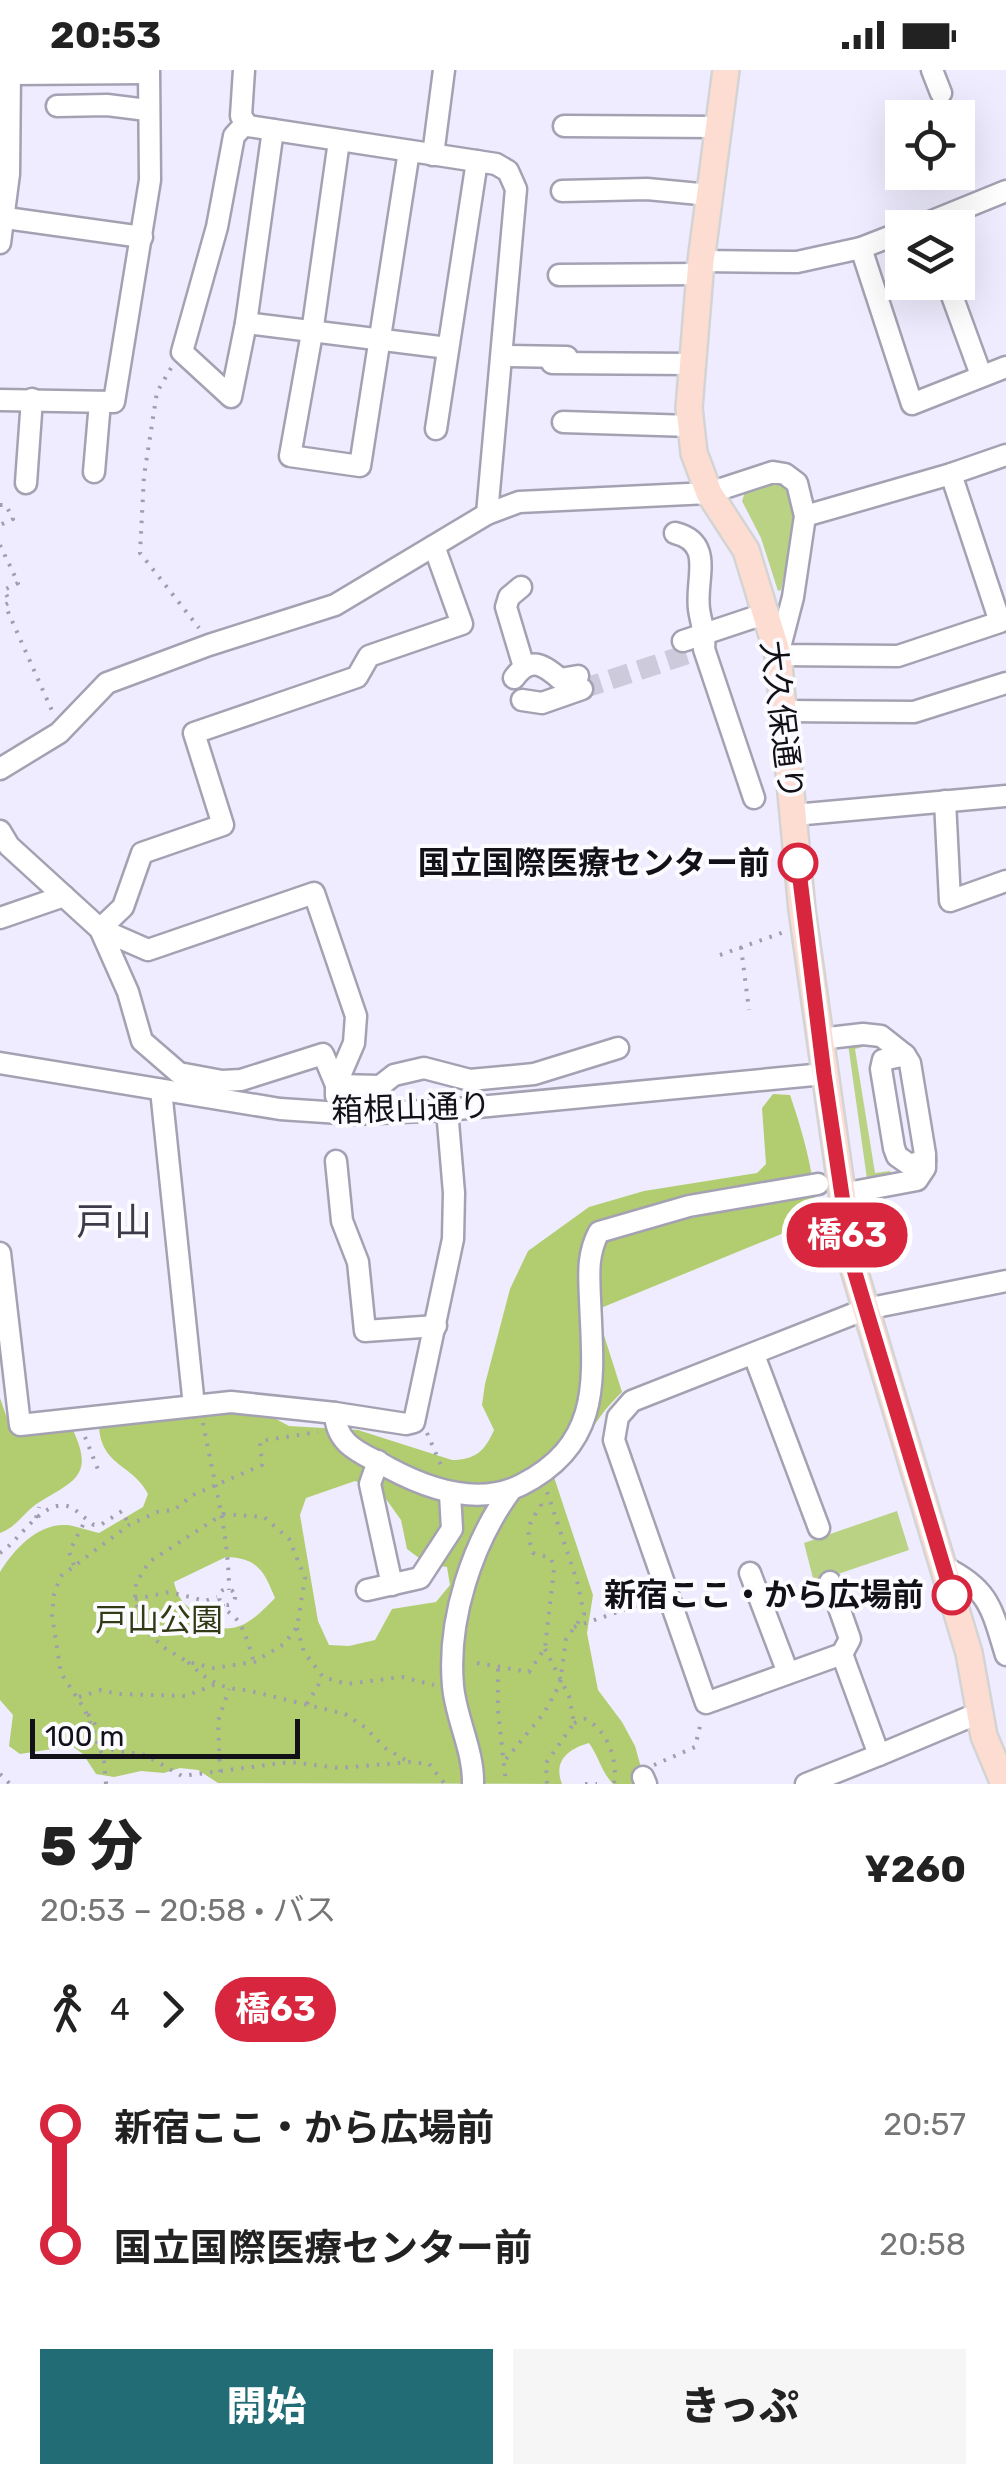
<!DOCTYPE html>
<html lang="ja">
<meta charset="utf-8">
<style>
body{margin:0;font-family:Rubik,"Noto Sans JP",sans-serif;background:#f6f6f6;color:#222;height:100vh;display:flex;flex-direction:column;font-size:38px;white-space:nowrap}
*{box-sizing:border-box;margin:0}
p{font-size:32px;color:#767676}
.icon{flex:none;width:55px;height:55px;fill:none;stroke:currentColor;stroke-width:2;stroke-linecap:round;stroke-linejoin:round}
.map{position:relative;height:1714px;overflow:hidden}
.drawer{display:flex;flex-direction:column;background:#fff;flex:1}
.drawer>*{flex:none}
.badge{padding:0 20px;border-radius:32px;font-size:35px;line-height:65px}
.controls{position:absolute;left:885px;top:30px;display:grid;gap:20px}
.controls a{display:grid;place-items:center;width:90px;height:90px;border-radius:0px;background:#fff;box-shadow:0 10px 40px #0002;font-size:50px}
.scale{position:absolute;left:30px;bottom:25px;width:270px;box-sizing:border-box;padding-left:10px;border:5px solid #121117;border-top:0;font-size:28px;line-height:35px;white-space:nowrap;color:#121117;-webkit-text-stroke:8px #fcfbff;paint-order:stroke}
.map>.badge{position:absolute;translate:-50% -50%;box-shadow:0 0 0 5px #fff}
.legs{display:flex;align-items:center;gap:15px;height:110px;padding:0 40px;font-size:32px}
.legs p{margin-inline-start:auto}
.overview{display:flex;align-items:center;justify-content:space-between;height:170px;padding:0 40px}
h1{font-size:55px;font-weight:800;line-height:75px}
.button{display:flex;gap:20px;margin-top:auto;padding:20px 40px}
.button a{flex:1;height:115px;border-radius:0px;background:#226c75;color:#fff;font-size:40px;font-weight:800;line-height:115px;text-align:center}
.button a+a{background:#f6f6f6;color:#222}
ul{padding:0 40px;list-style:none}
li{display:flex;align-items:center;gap:35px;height:120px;font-size:38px}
li i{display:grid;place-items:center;width:15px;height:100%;margin:0 12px;background:currentColor}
li i::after{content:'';width:25px;height:25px;margin:-12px;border:8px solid;border-radius:50%;background:#fff}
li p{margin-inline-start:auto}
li:first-child i{background:linear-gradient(#0000 50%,currentColor 0)}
li:last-child i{background:linear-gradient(currentColor 50%,#0000 0)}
.status{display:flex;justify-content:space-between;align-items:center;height:70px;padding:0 50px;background:#fff;direction:ltr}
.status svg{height:28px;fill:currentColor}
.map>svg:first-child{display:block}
.green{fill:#b9d283}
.forest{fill:#b1cd70;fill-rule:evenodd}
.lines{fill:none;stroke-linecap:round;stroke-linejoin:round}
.minor-tunnel{stroke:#cdcbdb;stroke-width:20;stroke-dasharray:20 10;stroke-linecap:butt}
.minor-casing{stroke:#a4a2b2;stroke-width:25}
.major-casing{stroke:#d4d4d5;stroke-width:30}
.path{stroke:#a09eac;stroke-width:4;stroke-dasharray:2.5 8;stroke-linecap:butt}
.minor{stroke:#fff;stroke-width:20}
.major{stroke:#fdddd2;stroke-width:25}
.line-1-casing{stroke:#fff;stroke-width:22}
.line-1{stroke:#d7263d;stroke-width:15}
.stop-1-dot{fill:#fff;stroke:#d7263d;stroke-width:5}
.labels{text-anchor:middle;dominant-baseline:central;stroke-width:8;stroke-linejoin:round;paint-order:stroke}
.street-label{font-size:32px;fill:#121117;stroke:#fcfbff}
.stop-label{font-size:32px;font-weight:bold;fill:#121117;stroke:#fcfbff;text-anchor:end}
.park-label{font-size:32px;fill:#303b15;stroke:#fcfbff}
.quarter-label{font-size:38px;fill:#3d3b49;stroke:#fcfbff}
</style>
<div class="status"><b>20:53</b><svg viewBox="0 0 49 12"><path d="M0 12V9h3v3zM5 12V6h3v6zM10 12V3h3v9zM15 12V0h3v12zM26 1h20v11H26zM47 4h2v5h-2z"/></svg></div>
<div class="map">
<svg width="1006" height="1714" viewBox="0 0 1006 1714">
<rect width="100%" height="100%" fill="#eeecfe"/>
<g class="green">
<path d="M776 412 788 419C798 452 787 487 781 520L778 521 761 468 742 431 746 419Z"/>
<polygon points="868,971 869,975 855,979 875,1103 890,1101 891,1105 867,1109 848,974"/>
<polygon points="897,1441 909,1480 814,1512 804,1473"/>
</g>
<g class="forest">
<path d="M773 1024 790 1025C801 1057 820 1118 813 1151L596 1240 622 1322C614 1330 606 1338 600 1347 582 1371 583 1386 552 1401L593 1525 587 1563 598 1620 622 1652 635 1676 644 1708 641 1714H613C601 1701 599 1687 589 1673 568 1679 553 1691 562 1714L218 1713 198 1700 180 1698 164 1703 141 1701 114 1707 96 1704 83 1684 72 1676 20 1684 9 1676 13 1645 0 1630V1502C14 1479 38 1453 67 1455 77 1456 89 1461 99 1463L143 1437 148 1424C133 1394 100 1396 99 1355L232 1342H263L289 1356 358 1360 452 1390C475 1390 485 1381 494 1360L482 1335 485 1314 510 1219 528 1181 589 1137 644 1121 757 1103 766 1094 762 1038ZM355 1411 381 1422 401 1450 407 1479 427 1494 447 1497 450 1515 436 1532 392 1539 375 1570 349 1576 329 1575 318 1551 300 1445 306 1428ZM226 1487C258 1488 264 1501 275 1528 252 1552 231 1571 202 1548 187 1536 178 1531 174 1512Z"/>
<path d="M0 1328 10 1357 72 1358C95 1406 75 1410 38 1433 24 1442 17 1457 0 1463Z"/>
</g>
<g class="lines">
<polyline class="minor-tunnel" points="582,619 688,584"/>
<defs>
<g id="minor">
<polyline points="244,0 241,46 248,56 496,94 508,101 516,119 487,444"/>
<polyline points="932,0 941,23"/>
<polyline points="10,4 148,3"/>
<polyline points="57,36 107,35 147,40"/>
<polyline points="245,54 234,66 217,157 182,282 231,327 246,253 273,60"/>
<polyline points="564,56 718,57"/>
<polyline points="339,71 312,263 290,386 360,396 409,81"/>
<polyline points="433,85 444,0"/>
<polyline points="562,121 647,119 710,125"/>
<polyline points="6,148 142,167"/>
<polyline points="915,158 1006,121"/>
<polyline points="0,173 9,104 10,0"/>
<polyline points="861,178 912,334 1006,297"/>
<polyline points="701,191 797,192 861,178 902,162"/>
<polyline points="559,205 700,204"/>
<polyline points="947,212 981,305"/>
<polyline points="246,253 448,278"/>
<polyline points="502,286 567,287"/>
<polyline points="552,293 693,294"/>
<polyline points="0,330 114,332 150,110 149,0"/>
<polyline points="563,352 691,356"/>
<polyline points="436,359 477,91"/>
<polyline points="94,402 100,332"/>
<polyline points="26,413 32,329"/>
<polyline points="805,446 951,404 1006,385"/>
<path d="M675 463C715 473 695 509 699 539 701 554 706 563 704 579L754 728"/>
<polyline points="521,517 509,527 506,537 524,597"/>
<polyline points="683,571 767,543"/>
<path d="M514 608C530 586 543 594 560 609L578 606"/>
<polyline points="522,630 542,633 582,619"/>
<polyline points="782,641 914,642 1006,613"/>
<polyline points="0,699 59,663 107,613 209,575 335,535 487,444 519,432 709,423 773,402 785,404 797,413 805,446 793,527 778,585 898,586 1000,552 951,404"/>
<polyline points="945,731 950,831 1006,811"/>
<polyline points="794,745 1006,726"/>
<polyline points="0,761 9,776 100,859 148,880 314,823 356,946 354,973 336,1015 323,984 241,1010 222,1011 179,1003 142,971 128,922 100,859"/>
<polyline points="0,848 64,826"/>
<polyline points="100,859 123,837 142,783 223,755 194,663 357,607 369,586 462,554 434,476"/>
<polyline points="820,969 863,964 881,966 905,985 910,993 925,1084 925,1098 917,1110 842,1124"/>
<polyline points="905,985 883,990 881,999 894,1078 897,1086 910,1095 925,1090"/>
<polyline points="0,993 280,1039 355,1044 447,1040 824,1004"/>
<polyline points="161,1020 194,1336"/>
<polyline points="336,1026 336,1015 380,1016 394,1005 424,998 470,1010 534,1004 618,978"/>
<polyline points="336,1091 342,1151 358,1192 365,1261 436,1256"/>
<polyline points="0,1183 20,1355 231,1332 335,1343 406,1354 414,1352 453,1169 454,1123 447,1040"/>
<polyline points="754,1285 819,1458"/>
<path d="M335 1343C336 1377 363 1383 389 1398 428 1419 478 1436 521 1415 604 1373 593 1307 590 1229 589 1205 587 1184 599 1162L689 1136 818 1114"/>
<polyline points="378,1391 370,1414 392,1515"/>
<path d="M944 1497C990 1519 992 1540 1006 1585"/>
<polyline points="750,1503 788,1603"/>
<polyline points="830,1512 850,1569 842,1584"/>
<polyline points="367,1520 420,1508 452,1459 450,1424"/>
<polyline points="979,1643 879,1685 842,1584 706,1633 614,1370 618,1347 632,1331 866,1239 1006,1211"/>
<polyline points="643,1707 646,1714"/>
<path d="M473 1714C474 1681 456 1649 453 1616 447 1550 472 1473 511 1420"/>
<polyline points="806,1714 879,1685"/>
</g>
<polyline id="major" points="726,0 701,191 689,338 694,383 709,423 746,480 778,585 802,840 852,1193 969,1583 984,1666 1004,1714"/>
</defs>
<use href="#minor" class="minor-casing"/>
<use href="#major" class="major-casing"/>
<g class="path">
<polyline points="171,298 157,322 144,406 140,483 199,558"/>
<polyline points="0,435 6,435 13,449 0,455"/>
<polyline points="0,475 18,513 4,520 10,532 5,535 53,643"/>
<polyline points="741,877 749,940"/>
<polyline points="720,885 784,862"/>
<path d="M203 1353C213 1409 229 1463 229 1520"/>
<polyline points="427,1363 443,1400"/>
<polyline points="85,1367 99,1402"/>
<polygon points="223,1444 264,1447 289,1469 305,1508 297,1557 284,1574 254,1592 214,1598 188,1592 163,1577 144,1558 135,1529 136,1513 149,1492"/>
<polyline points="36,1448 39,1437"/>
<path d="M0 1483C18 1472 42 1430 67 1436 76 1438 86 1450 94 1455L102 1454 122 1441 129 1455"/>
<polyline points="74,1495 69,1482 86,1449"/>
<circle cx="227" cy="1527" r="8"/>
<polyline points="135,1529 170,1522 205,1531 217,1527"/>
<path d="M223 1534V1539C244 1548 247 1572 254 1592"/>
<polyline points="574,1557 650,1531"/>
<polyline points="297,1558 304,1582 323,1607 347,1614 402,1607 434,1615"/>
<polyline points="545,1579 569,1626 574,1653 546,1693 547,1714"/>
<path d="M188 1592C205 1609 221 1619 246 1620L345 1644 366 1658 385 1678 409 1692"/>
<path d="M477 1593 529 1602 545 1578 554 1499 551 1488 533 1483C525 1458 528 1456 541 1435L540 1427"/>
<polyline points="498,1599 498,1640 506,1714"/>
<polyline points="79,1627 101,1620 118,1624 186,1626 216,1614"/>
<polyline points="307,1634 323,1607"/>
<polyline points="88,1644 113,1680 145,1685 182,1706 290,1692 340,1698 409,1692 429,1694 445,1714"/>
<path d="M574 1653 585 1649C608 1660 618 1690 614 1714"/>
<polyline points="506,1689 544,1643 560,1614 566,1569 584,1544 577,1511 546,1419"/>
<polyline points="654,1695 695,1677 701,1652"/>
<polyline points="220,1702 218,1651 229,1619"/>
<polyline points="0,1704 10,1714"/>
<polyline points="106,1714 104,1690 85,1640 61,1603 52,1546 54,1524 61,1506 129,1455 157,1442 174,1440 193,1425 262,1395 260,1371 318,1362"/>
<polyline points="585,1714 597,1714"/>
</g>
<use href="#minor" class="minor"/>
<use href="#major" class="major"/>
</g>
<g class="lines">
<defs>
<polyline id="line-1" points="798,793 824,1004 852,1193 952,1525"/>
</defs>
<use href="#line-1" class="line-1-casing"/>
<use href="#line-1" class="line-1"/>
</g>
<g class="stop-1-dot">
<circle cx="798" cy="793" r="18"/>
<circle cx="952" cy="1525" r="18"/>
</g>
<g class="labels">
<g class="street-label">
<text transform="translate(782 650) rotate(83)">大久保通り</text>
<text transform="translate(411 1038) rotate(-2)">箱根山通り</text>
</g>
<g class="stop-label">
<text x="770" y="793">国立国際医療センター前</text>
<text x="924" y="1525">新宿ここ・から広場前</text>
</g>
<g class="park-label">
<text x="159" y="1550">戸山公園</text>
</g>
<g class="quarter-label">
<text x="114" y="1152">戸山</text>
</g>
</g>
</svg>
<div class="controls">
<a><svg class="icon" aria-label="locate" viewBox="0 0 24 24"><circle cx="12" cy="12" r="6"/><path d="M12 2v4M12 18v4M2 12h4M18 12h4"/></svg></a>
<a><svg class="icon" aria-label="layers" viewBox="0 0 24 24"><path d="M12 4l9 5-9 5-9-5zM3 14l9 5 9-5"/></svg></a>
</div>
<div class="scale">100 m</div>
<b class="badge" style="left:847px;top:1165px;background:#d7263d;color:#fff">橋63</b>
</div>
<section class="drawer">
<div class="overview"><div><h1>5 分</h1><p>20:53 – 20:58 · バス</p></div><b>¥260</b></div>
<div class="legs"><svg class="icon" aria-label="walk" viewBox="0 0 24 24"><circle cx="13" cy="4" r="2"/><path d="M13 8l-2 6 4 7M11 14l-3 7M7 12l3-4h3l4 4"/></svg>4<svg class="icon" aria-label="forward" viewBox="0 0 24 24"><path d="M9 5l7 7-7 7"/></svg><b class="badge" style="background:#d7263d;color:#fff">橋63</b></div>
<ul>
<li><i style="color:#d7263d"></i><b>新宿ここ・から広場前</b><p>20:57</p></li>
<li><i style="color:#d7263d"></i><b>国立国際医療センター前</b><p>20:58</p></li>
</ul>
<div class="button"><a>開始</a><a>きっぷ</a></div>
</section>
